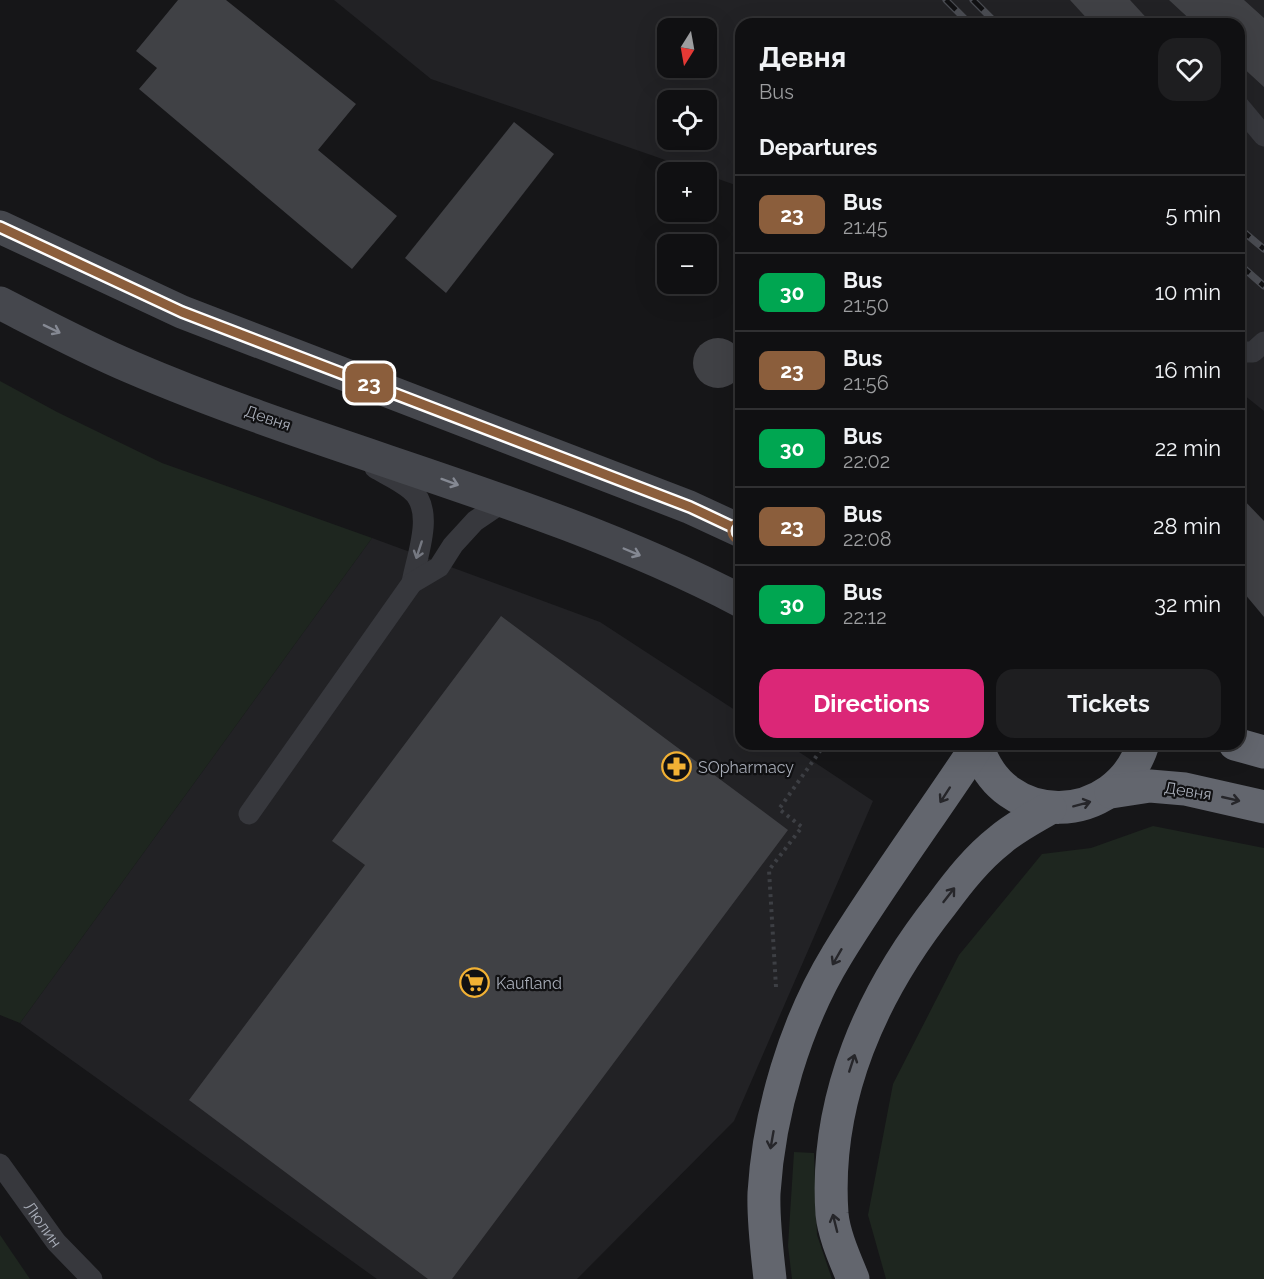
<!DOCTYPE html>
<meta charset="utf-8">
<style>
body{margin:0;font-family:Raleway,sans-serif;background:#1e1e20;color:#f1f3f6;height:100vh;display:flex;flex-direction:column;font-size:22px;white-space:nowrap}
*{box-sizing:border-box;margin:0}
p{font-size:20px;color:#9c9d9f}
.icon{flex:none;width:33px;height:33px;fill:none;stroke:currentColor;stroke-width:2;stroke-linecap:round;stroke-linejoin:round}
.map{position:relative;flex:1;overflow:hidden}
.side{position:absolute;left:735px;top:18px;width:510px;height:732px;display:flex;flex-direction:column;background:#101012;border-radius:18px;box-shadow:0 6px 24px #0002,0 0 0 2px #303032}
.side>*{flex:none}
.badge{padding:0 12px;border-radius:9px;font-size:21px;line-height:39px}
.needle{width:39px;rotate:191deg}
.fabs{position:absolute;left:657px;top:18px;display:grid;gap:12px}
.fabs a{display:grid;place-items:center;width:60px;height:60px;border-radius:12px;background:#101012;box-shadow:0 6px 24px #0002,0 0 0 2px #303032;font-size:30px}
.map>.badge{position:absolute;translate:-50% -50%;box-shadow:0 0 0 3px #fff}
h2{padding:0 24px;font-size:22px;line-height:54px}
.round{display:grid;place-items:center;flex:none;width:63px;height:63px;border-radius:18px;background:#1e1e20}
.head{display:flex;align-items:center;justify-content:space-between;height:102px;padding:0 24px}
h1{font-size:28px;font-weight:700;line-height:45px}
.action{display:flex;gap:12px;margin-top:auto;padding:12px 24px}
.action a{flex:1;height:69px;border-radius:18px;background:#db2777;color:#fff;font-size:24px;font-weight:700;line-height:69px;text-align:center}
.action a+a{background:#1e1e20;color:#f1f3f6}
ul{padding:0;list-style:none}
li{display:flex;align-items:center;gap:18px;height:78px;padding:0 24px;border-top:2px solid #303032}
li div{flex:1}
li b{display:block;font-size:22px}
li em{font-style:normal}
li .badge{min-width:66px;font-weight:700;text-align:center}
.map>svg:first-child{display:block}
.built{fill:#222225;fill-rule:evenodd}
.green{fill:#1e261f}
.building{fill:#404145}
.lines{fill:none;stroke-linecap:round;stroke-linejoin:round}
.path{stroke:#3d3f44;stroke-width:4;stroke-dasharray:3 4.5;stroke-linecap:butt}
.lane{stroke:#37383d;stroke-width:21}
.secondary{stroke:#45474d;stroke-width:33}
.highway{stroke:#63666e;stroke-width:33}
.rail-casing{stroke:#4a4c52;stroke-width:7}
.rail{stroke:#111113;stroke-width:4.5;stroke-dasharray:14;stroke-linecap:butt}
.oneway{stroke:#858993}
.oneway2{stroke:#757881}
.oneway3{stroke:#26262a}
.line-casing{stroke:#fff;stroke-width:14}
.line{stroke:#8b5e3c;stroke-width:9}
.stop-dot{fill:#fff;stroke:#8b5e3c;stroke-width:3}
.labels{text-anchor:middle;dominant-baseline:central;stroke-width:4.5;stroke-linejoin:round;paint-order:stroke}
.street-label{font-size:16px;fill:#a8adb8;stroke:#111113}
.poi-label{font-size:16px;fill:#a8adb8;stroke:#111113;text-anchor:start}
</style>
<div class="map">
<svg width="1264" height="1279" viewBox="0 0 1264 1279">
<rect width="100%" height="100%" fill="#161618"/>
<g class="built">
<path d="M334 0H1264V411L1239 391V24H741V187L707 175 706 172H700L431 79ZM668 28H706V68H668ZM668 100H706V140H668Z"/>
<polygon points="372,538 600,622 741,714 741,744 787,744 873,801 734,1121 577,1279 377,1279 20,1023"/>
</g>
<g class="green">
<polygon points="0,381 57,412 162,463 372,538 20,1023 0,1015"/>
<polygon points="1153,826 1264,848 1264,1279 886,1279 868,1215 893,1084 959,955 1042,854 1091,848"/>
<polygon points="794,1152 814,1153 817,1235 832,1279 792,1279 788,1246"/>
<polygon points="0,1235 30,1279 0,1279"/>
</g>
<g class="building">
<polygon points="178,0 226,0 356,104 318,150 397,216 352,269 139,89 157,68 136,51"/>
<polygon points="1070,0 1130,0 1152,24 1092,24"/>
<polygon points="1169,0 1244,0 1264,18 1264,87 1239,64 1239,24 1195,24"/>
<polygon points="514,122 554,154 446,293 405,258"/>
<circle cx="718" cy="363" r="25"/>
<polygon points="1239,495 1264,521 1264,617 1239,587"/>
<polygon points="501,616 788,830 452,1279 428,1279 189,1100 365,865 332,841"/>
</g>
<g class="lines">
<polyline class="path" points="776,987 769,870 802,827 779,809 825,744"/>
<g class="lane">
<polyline points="1239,106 1264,136"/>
<polyline points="1239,352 1253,352 1264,342"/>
<path d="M375 468C387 475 401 481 411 490 436 510 416 558 412 583"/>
<polyline points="249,814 412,583 439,567 453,545 475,521 503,502"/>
<path id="s1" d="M0 1164 56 1242 92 1279"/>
</g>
<g class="secondary">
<polyline points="0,227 182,312 689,507 741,531"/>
<path d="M0 303C43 325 86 348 131 367 331 453 547 500 741 601"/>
</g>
<g class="highway">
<path d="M977 744C1001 830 1117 827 1143 744"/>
<polyline points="1235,744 1264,752"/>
<polyline points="1111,792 1150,786 1185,789 1264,807"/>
<path d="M770 1279C767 1251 763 1221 764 1193 769 1112 795 1024 837 955 881 883 931 816 977 746"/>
<path d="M853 1279C845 1259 834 1235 832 1214 824 1098 872 992 942 904 959 881 977 858 1000 840 1015 827 1033 818 1050 808"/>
</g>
<defs>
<g id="rail">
<polyline points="946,0 970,24"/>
<polyline points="973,0 997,24"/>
<polyline points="1239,228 1264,249"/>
<polyline points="1239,264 1264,286"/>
</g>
</defs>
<use href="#rail" class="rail-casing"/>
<use href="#rail" class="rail"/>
</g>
<defs><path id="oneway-shaft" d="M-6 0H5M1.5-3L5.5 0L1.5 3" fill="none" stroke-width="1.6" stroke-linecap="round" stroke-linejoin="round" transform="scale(1.5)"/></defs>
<g class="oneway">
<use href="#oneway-shaft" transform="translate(52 329) rotate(26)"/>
<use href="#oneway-shaft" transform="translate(450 482) rotate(20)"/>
<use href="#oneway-shaft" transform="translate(632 552) rotate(23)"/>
</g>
<use class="oneway2" href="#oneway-shaft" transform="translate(419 550) rotate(108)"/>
<g class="oneway3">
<use href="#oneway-shaft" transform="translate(945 795) rotate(123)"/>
<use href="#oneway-shaft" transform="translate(1231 799) rotate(13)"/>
<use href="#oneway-shaft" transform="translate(1082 804) rotate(-15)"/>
<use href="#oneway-shaft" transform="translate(949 895) rotate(-52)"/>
<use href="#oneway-shaft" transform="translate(837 957) rotate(120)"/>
<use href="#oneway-shaft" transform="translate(852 1063) rotate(-72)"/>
<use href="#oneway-shaft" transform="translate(772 1140) rotate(100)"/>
<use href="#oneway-shaft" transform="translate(835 1223) rotate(-104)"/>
</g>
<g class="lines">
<defs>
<polyline id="line" points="0,227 182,312 690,507 741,531"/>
</defs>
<use href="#line" class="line-casing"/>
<use href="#line" class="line"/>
</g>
<defs>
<symbol id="pharmacy-ring" viewBox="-11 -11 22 22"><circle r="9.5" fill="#111113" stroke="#f2b134" stroke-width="1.5"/><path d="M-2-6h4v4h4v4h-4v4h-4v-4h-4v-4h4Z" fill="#f2b134"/></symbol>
<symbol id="supermarket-ring" viewBox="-11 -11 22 22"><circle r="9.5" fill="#111113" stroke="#f2b134" stroke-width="1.5"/><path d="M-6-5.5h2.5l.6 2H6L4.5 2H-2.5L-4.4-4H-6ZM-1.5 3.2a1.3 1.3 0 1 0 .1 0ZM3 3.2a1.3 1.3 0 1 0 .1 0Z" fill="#f2b134"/></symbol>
</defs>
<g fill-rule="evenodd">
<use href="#pharmacy-ring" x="660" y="750" width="33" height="33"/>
<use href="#supermarket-ring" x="458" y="966" width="33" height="33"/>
</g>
<circle class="stop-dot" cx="741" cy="531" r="12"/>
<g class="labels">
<g class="street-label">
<text transform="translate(268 418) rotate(19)">Девня</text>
<text transform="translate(1188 791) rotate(9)">Девня</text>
<text stroke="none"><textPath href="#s1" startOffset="74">Люлин</textPath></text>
</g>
<g class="poi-label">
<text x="698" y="767">SOpharmacy</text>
<text x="496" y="983">Kaufland</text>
</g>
</g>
</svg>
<div class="fabs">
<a><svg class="needle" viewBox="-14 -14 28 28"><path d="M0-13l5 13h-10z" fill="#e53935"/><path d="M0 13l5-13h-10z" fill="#9c9d9f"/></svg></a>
<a><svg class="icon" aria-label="locate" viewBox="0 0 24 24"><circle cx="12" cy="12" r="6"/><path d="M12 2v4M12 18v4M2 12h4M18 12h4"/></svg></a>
<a>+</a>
<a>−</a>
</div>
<b class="badge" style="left:369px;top:383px;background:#8b5e3c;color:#fff">23</b>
<section class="side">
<div class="head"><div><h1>Девня</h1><p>Bus</p></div><a class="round"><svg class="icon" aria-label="heart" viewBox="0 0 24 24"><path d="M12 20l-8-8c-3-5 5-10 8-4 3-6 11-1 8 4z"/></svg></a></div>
<h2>Departures</h2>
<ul>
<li><span class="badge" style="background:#8b5e3c;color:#fff">23</span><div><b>Bus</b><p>21:45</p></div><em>5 min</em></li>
<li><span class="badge" style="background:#00a651;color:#fff">30</span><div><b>Bus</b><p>21:50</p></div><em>10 min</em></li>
<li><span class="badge" style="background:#8b5e3c;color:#fff">23</span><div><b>Bus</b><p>21:56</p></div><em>16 min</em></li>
<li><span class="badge" style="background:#00a651;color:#fff">30</span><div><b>Bus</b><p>22:02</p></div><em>22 min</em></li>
<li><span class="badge" style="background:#8b5e3c;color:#fff">23</span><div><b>Bus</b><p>22:08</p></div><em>28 min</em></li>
<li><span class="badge" style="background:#00a651;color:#fff">30</span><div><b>Bus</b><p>22:12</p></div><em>32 min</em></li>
</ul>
<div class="action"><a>Directions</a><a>Tickets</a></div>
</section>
</div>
